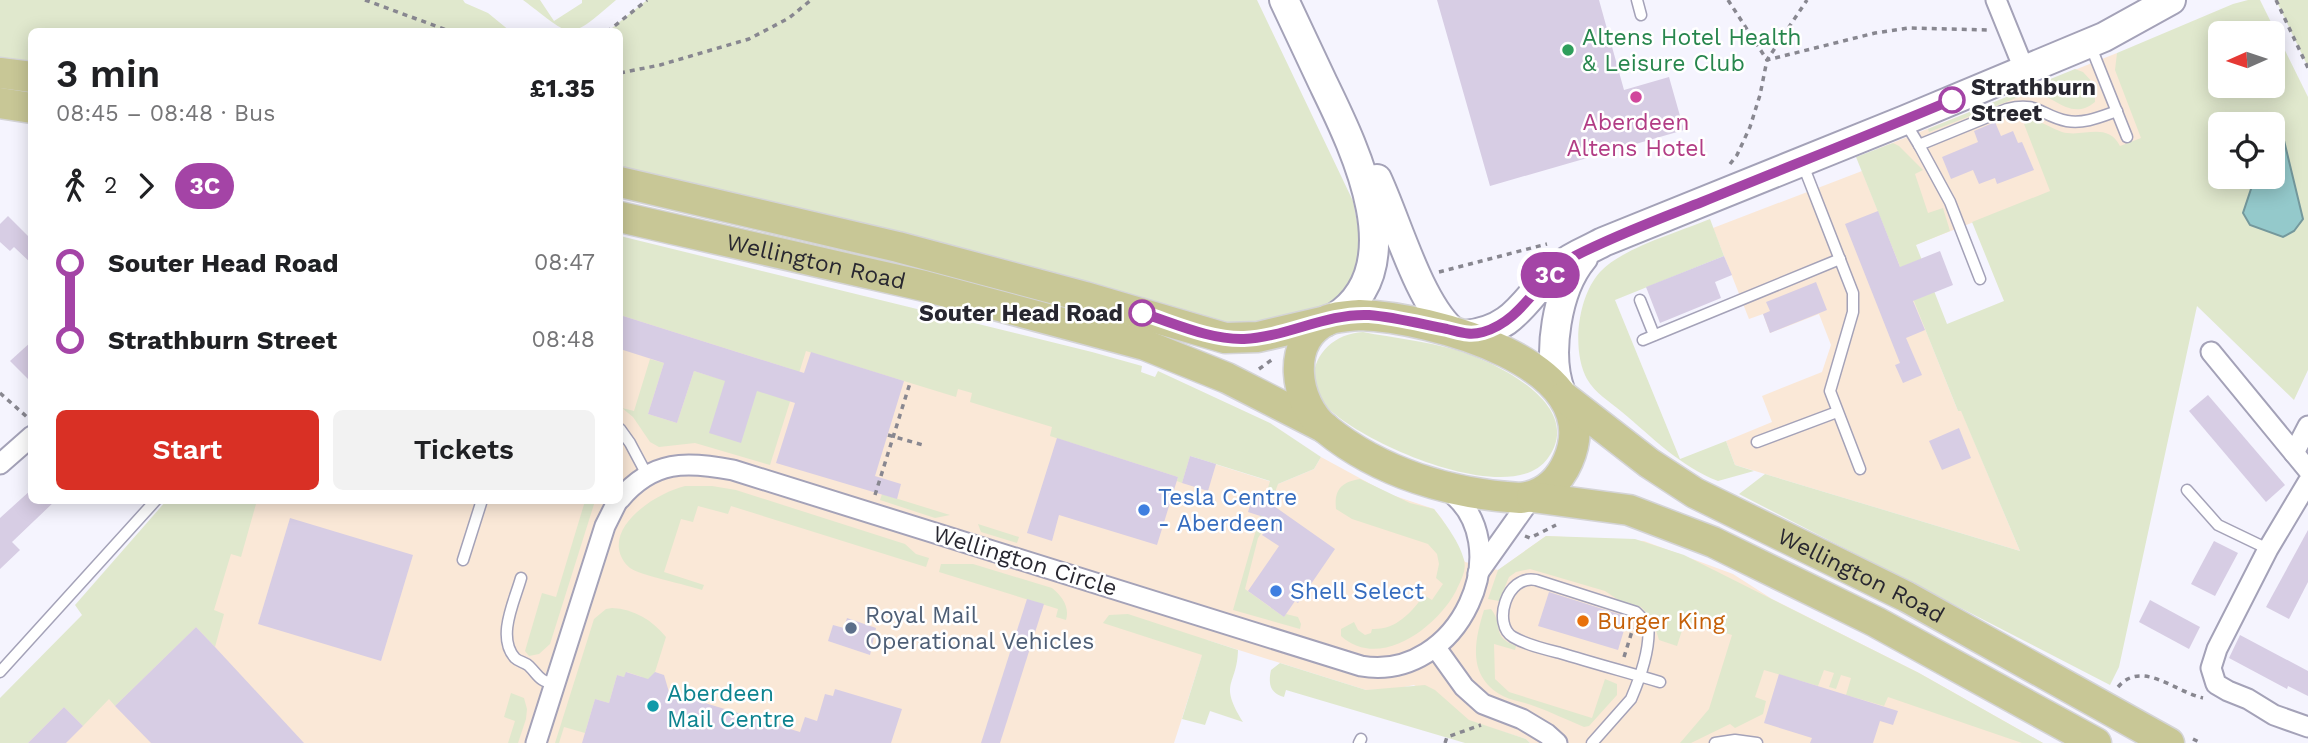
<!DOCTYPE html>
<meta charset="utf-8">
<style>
body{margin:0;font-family:"Work Sans",sans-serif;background:#f2f2f2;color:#202124;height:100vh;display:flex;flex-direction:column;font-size:26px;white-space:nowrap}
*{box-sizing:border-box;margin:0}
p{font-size:23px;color:#757577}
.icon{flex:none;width:38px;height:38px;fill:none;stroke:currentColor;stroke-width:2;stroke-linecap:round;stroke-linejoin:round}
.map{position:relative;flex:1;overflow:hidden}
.panel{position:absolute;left:28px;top:28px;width:595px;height:476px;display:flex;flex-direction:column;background:#fff;border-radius:10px;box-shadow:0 4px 18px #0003}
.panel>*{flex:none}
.badge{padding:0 14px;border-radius:23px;font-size:24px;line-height:46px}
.needle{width:46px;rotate:267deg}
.fabs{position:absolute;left:2208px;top:21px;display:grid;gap:14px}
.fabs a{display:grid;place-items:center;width:77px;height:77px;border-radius:10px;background:#fff;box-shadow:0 4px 18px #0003;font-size:35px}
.map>.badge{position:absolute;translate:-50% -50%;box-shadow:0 0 0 4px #fff}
.legs{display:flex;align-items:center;gap:10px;height:77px;padding:0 28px;font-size:23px}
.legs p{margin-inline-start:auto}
.head{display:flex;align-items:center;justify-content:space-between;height:119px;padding:0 28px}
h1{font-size:38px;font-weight:600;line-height:52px}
.action{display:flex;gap:14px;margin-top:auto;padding:14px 28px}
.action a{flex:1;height:80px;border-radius:10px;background:#d93025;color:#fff;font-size:28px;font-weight:600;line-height:80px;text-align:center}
.action a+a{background:#f2f2f2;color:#202124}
ul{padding:0 28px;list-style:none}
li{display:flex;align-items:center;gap:24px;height:77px;font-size:26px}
li i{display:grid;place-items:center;width:10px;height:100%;margin:0 9px;background:currentColor}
li i::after{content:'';width:18px;height:18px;margin:-9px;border:5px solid;border-radius:50%;background:#fff}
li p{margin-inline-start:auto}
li:first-child i{background:linear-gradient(#0000 50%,currentColor 0)}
li:last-child i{background:linear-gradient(currentColor 50%,#0000 0)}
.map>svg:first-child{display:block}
.industrial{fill:#fae8d7}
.green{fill:#e0e8cd;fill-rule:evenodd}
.water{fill:#94c9cb;stroke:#74989c;stroke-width:2}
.building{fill:#d7cde4}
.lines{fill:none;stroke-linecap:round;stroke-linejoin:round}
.lane-casing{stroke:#a4a2b8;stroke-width:13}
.street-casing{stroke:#a4a2b8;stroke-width:23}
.secondary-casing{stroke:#a4a2b8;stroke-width:32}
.primary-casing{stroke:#d4d4d6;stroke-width:33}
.path{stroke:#888790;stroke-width:3.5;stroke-dasharray:5 5;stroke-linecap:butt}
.lane{stroke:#fff;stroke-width:10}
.street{stroke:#fff;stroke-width:19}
.secondary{stroke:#fff;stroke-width:28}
.primary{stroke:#c8c796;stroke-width:30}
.line-1-casing{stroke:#fff;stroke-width:16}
.line-1{stroke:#a444a6;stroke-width:10}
.leisure-dot{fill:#2e9e5b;stroke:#fff;stroke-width:2.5}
.hotel-dot{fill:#d1479c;stroke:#fff;stroke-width:2.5}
.stop-1-dot{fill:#fff;stroke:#a444a6;stroke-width:3.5}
.shop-dot{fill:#3f7fe0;stroke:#fff;stroke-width:2.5}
.food-dot{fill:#e8710a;stroke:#fff;stroke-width:2.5}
.service-dot{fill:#5c6f8a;stroke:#fff;stroke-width:2.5}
.culture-dot{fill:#0f9aa8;stroke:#fff;stroke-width:2.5}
.labels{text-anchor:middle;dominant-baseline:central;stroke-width:5;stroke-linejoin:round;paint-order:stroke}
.leisure-label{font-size:23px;fill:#27864d;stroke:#fff;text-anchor:start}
.stop-label{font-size:23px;font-weight:bold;fill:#282730;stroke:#fff;text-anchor:start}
.hotel-label{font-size:23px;fill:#b23c85;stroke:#fff}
.street-label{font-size:23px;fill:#282730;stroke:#fff}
.shop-label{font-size:23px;fill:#366cbe;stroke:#fff;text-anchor:start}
.service-label{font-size:23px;fill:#4e5e75;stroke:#fff;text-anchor:start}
.food-label{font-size:23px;fill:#c56008;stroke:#fff;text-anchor:start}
.culture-label{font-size:23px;fill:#0d838f;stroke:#fff;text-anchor:start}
</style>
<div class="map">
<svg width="2308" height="743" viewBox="0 0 2308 743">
<rect width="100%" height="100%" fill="#f5f4fe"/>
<g class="industrial">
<polygon points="2117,53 2156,151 1915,245 1877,149"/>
<polygon points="1862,171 1958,411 1961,410 2020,551 1735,465 1726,441 1772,422 1762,396 1822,372 1831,345 1819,314 1770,333 1763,314 1749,319 1713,228"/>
<polygon points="620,277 1278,484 1314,469 1321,457 1389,494 1434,509 1442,519 1465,562 1498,570 1546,536 1644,541 1733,574 1772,599 1919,673 2043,743 1530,743 1526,739 1469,721 1414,685 1394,689 1366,690 1207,640 1174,743 0,743 259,500 620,500"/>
</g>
<g class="green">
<polygon points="0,0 463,0 465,3 488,13 510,31 32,32 31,77 0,73"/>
<path d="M523 0H540L554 21 582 3V0H616C566 43 574 38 523 0Z"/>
<polygon points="647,0 1257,0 1353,201 1367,274 1354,300 1272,334 620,182 620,32 607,32"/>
<path d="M2248 0H2260L2308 97V370L2294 400 2197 306 2119 667 2110 685 1739 494 1765 474 2020 551 1961 411H1958L1856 157 1893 143 1899 146 1923 170 1915 174 1928 213 1943 208 1950 231 1916 245 1947 324 2004 301 1972 222 2050 191 2024 124 2035 120C2044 123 2053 129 2062 132 2083 138 2107 121 2120 146L2141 138 2115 70 2117 53 2233 4ZM2221 33H2273V86H2221ZM2221 124H2273V177H2221Z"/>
<polygon points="2276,0 2308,0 2308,67"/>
<path d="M2075 69 2083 72 2095 85V102C2069 123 2054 92 2029 93L1929 132 1928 129Z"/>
<path d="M1710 219 1724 256 1615 300 1680 459 1726 441 1735 465 1754 471 1718 481C1681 467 1652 437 1622 412 1610 402 1595 393 1587 379 1571 350 1578 296 1600 272 1622 248 1679 232 1710 219Z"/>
<polygon points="620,236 1092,352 1142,366 1141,372 1155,377 1158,371 1270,423 1321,457 1314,469 1278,484 1272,500 1272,517 1258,538 1245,589 1284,617 1286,614 1298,617 1301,624 1300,629 1233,610 1270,481 1190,456 1182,483 1177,481 1178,477 1050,436 1052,427 970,402 972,393 958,389 956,397 806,351 770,465 695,443 659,447 650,442 633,417 622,408 634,411 650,359 664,363 648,414 677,423 694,371 782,398 791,369 620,315"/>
<path d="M1363 332C1394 338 1426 341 1456 350 1496 362 1586 405 1548 458 1512 510 1361 443 1327 407 1297 375 1323 334 1363 332Z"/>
<path d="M1360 479 1410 503 1434 509C1445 523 1460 543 1464 560 1467 571 1460 582 1456 591 1437 627 1380 671 1341 636V629L1354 622 1358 630 1365 635 1371 633 1372 629C1396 630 1411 613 1424 595L1432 600 1443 584 1436 578 1439 564 1437 554 1428 544 1352 519 1336 509C1334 490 1341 482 1360 479Z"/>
<path d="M685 486H712L736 490 905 544 916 554 929 558 926 567 731 506 728 514 698 506 693 522 681 519 664 572 704 585 702 590C688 585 639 575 630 568 624 563 620 556 619 549 615 519 660 492 685 486Z"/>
<polygon points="882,494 950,515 935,518 880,500"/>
<polygon points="166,501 259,501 256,504 241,557 231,554 214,610 224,614 215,647 196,627 115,706 109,699 83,726 64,707 28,743 0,743 0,698 82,615 75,605"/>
<polygon points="585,501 595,501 550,644 539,654 529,656 525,651 542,593 556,597"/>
<polygon points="978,524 1019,537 1017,543 981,532"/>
<polygon points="1546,536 1635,539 1684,555 1919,673 2043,743 2022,743 1888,697 1884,706 1846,695 1851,678 1841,675 1836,689 1829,687 1834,673 1824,670 1818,686 1764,670 1755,697 1766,701 1763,714 1735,728 1730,724 1691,743 1680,743 1709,709 1732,635 1685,621 1677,646 1659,640 1653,620 1641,607 1620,601 1605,591 1530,569 1516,572 1509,577 1499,601 1488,599 1498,570"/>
<path d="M941 564H973L1052 588C1062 596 1070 607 1066 620L1056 617 1058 609 939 572Z"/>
<path d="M612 608C634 609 652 620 666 637L655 672 647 686 642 677 627 672 624 677 617 675 609 703 595 699 585 733 564 727 559 743H555L594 619 606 609Z"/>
<path d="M1491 609C1504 625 1490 636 1516 646L1515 650 1494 644 1495 679 1509 692 1592 718 1605 679 1617 684V695L1589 726 1584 727C1567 720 1551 712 1534 706 1524 702 1513 701 1503 696 1467 677 1474 642 1484 610Z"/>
<path d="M1128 614 1238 650C1237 687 1218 681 1243 722L1210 711 1205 725 1182 719 1202 655 1103 623 1109 615Z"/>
<path d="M1280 663 1366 690 1425 685 1435 690 1469 720 1526 739 1530 743H1465L1286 690 1284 697C1270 693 1268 684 1271 670Z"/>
<polygon points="511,693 524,698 527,709 526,719 518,743 508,743 515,721 504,717"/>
</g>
<polygon class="water" points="2266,115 2273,116 2280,124 2303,219 2294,231 2283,237 2250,225 2243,213 2255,177 2273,177 2273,124 2265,124"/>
<g class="building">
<polygon points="1437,0 1599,0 1624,90 1669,77 1684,130 1490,186"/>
<polygon points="1995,122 2001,136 2013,131 2018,143 2022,142 2034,170 1997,184 1995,178 1979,184 1973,170 1951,179 1942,157 1978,142 1974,131"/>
<polygon points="1878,211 1900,267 1940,251 1953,285 1913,301 1925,330 1906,338 1922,375 1903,383 1895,365 1900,363 1845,224"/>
<polygon points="8,216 32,240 32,264 14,247 10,251 0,242 0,224"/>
<polygon points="1724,256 1732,275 1715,282 1721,298 1660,323 1646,287"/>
<polygon points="1816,282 1827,310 1770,333 1763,314 1770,311 1766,302"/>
<polygon points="620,315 804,373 811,352 904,381 875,476 901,484 897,499 776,463 795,403 757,391 741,443 709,433 725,381 694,371 677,423 648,414 664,363 620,349"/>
<polygon points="32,341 32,383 10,361"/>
<polygon points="2208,395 2285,485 2266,502 2189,411"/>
<polygon points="1959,428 1971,458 1942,470 1929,441"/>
<polygon points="1057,438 1178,477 1157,545 1059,515 1052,541 1027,533"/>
<polygon points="1190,456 1216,464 1208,491 1182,483"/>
<polygon points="32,489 32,500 56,500 12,542 20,550 0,569 0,518"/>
<polygon points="1254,492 1335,549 1298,603 1295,601 1284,617 1248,591 1279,546 1262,535 1273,520 1248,512"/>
<polygon points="290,518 413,555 381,661 258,624"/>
<polygon points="2308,530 2308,582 2289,619 2266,607"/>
<polygon points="2214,541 2238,553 2215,596 2191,584"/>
<polygon points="1549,592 1628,617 1618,650 1538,626"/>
<polygon points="1027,599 1044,604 1000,743 981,743"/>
<polygon points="2150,600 2200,627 2189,649 2139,622"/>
<polygon points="847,618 876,628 870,655 828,641 833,625 844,628"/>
<polygon points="196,627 215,647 304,743 151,743 115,706"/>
<polygon points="2240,635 2308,671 2308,696 2288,686 2287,689 2229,658"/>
<polygon points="626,672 648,679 655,672 664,675 669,692 800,732 805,717 817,721 825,694 833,696 835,689 902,709 891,743 582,743 595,699 609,703 617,675 624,677"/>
<polygon points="1779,674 1898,711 1893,725 1880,721 1873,743 1810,743 1812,738 1764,723"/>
<polygon points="64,707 83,726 66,743 28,743"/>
</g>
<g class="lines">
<defs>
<g id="lane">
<polyline points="1637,0 1641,15"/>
<polyline points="2091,47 2127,137"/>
<path d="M1905 122 1919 145 2007 109C2038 101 2041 116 2067 121 2084 124 2100 117 2117 111"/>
<polyline points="1919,145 1950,202 1980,279"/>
<polyline points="1803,165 1853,293 1853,312 1830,391 1860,469"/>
<polyline points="1640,300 1654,335"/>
<polyline points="1643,340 1840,259"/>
<polyline points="620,429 630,443 647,475"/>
<polyline points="1757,442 1837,412"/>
<polyline points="2187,490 2218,525 2268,549"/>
<polyline points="463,560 482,500"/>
<path d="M521 578C515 600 496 637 515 658 519 662 525 662 529 666 540 677 538 680 554 684"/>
<polyline points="0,672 156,500"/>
<polyline points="1359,743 1361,739"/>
<path d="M1592 743 1631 699C1640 678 1651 646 1648 624L1636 612 1536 580C1506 574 1492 625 1513 637 1527 645 1544 649 1560 653 1593 663 1626 672 1660 682"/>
<polyline points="1715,743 1735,740 1757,743"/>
</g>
<g id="street">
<polyline points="1996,0 2024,69"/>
<polyline points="2211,352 2308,470"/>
<polyline points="2294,453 2308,426"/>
<polyline points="0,464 32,436"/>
<polyline points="2308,482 2268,549 2217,649 2211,668 2216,684 2228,691 2248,699 2274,715 2308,727"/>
<path d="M620 499C653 460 686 461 733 470L1361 666C1459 683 1523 542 1445 488"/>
<polyline points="1478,573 1532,497"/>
<polyline points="1436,648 1464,687 1483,704 1522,719 1547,734 1557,743"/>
<polyline points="536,743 605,526 618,500"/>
</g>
<g id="secondary">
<path d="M1284 0C1297 28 1310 55 1323 83 1353 145 1415 268 1334 318"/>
<path d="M1377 179C1397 222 1418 299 1451 330"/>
<path d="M1465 335C1518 330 1525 295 1560 266 1573 255 1589 250 1603 242L1905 120 2104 37 2171 0"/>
<path d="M1561 393C1546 355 1557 289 1583 258"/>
</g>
<g id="primary">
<polyline points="0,73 32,77"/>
<polyline points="0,103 32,108"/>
<polyline points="620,182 898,247 1085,297 1225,338 1258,337 1326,321"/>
<path id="s1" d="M620 217 924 286 1145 345 1227 378 1325 428"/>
<path d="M1360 315C1427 317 1611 363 1568 461 1559 482 1543 496 1520 498 1451 494 1380 473 1326 429 1294 403 1285 340 1328 320 1338 316 1350 316 1360 315Z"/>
<path id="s2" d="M1564 397 1649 463 1695 493 1907 597 2169 743"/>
<polyline points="1532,497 1629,510 1713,542 1876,622 2096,743"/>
</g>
</defs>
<use href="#lane" class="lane-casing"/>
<use href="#street" class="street-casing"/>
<use href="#secondary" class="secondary-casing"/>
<use href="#primary" class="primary-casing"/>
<g class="path">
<polyline points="365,0 452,32"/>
<polyline points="1728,0 1767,60 1875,33 1909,28 1987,30"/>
<polyline points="2276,0 2308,68"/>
<polyline points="607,32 647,0"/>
<polyline points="620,73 660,65 749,39 789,18 811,0"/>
<polyline points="1730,164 1737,155 1750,127 1760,95 1767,60 1807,0"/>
<polyline points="1439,272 1547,244"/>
<polyline points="1259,369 1273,359"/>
<polyline points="0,393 27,417"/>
<polyline points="888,435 923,445"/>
<polyline points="875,495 910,383"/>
<polyline points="1525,536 1530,538 1556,525"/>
<polyline points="1624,657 1633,628"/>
<path d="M2118 687C2142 659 2175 692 2203 698"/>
<polyline points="2193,739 2201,743"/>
<polyline points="1445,743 1447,737 1481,725"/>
</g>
<use href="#lane" class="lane"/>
<use href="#street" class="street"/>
<use href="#secondary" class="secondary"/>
<use href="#primary" class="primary"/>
</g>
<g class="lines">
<defs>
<path id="line-1" d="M1142 313C1174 323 1210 340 1244 339 1287 337 1326 313 1369 315 1395 317 1421 324 1447 329 1460 332 1469 336 1483 332 1525 320 1538 275 1575 256 1616 235 1659 219 1702 202 1785 168 1869 135 1952 100"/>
</defs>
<use href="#line-1" class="line-1-casing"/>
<use href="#line-1" class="line-1"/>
</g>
<circle class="leisure-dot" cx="1568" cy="50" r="7"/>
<circle class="hotel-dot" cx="1636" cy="97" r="7"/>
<g class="stop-1-dot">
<circle cx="1952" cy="100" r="12"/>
<circle cx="1142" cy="313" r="12"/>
</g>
<g class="shop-dot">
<circle cx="1144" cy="510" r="7"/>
<circle cx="1276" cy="591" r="7"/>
</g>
<circle class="food-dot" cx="1583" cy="621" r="7"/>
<circle class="service-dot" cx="851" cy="628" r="7"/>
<circle class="culture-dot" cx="653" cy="706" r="7"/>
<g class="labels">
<g class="leisure-label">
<text x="1582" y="37">Altens Hotel Health<tspan x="1582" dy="26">&amp; Leisure Club</tspan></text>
</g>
<g class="stop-label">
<text x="1971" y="87">Strathburn<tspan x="1971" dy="26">Street</tspan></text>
<text x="1123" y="313" text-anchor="end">Souter Head Road</text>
</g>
<g class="hotel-label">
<text x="1636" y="122">Aberdeen<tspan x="1636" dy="26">Altens Hotel</tspan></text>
</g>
<g class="street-label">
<text stroke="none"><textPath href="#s1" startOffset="201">Wellington Road</textPath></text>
<text transform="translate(1025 561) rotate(17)">Wellington Circle</text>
<text stroke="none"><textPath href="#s2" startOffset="348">Wellington Road</textPath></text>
</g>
<g class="shop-label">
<text x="1158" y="497">Tesla Centre<tspan x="1158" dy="26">- Aberdeen</tspan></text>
<text x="1290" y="591">Shell Select</text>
</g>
<g class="service-label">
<text x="865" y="615">Royal Mail<tspan x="865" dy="26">Operational Vehicles</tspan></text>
</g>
<g class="food-label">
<text x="1597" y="621">Burger King</text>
</g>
<g class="culture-label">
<text x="667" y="693">Aberdeen<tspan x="667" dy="26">Mail Centre</tspan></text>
</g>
</g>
</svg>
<div class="fabs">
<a><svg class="needle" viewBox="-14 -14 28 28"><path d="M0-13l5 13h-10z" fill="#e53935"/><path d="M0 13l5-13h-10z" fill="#757577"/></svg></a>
<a><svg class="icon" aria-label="locate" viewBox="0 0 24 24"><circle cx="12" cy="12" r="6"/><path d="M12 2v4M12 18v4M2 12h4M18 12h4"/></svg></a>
</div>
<b class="badge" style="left:1550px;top:275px;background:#a444a6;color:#fff">3C</b>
<section class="panel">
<div class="head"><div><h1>3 min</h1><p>08:45 – 08:48 · Bus</p></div><b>£1.35</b></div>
<div class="legs"><svg class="icon" aria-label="walk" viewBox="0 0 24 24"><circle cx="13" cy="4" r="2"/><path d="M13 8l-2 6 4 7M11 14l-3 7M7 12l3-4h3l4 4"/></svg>2<svg class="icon" aria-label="forward" viewBox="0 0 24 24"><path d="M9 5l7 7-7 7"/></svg><b class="badge" style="background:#a444a6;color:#fff">3C</b></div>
<ul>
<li><i style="color:#a444a6"></i><b>Souter Head Road</b><p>08:47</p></li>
<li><i style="color:#a444a6"></i><b>Strathburn Street</b><p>08:48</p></li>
</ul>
<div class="action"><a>Start</a><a>Tickets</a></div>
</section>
</div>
